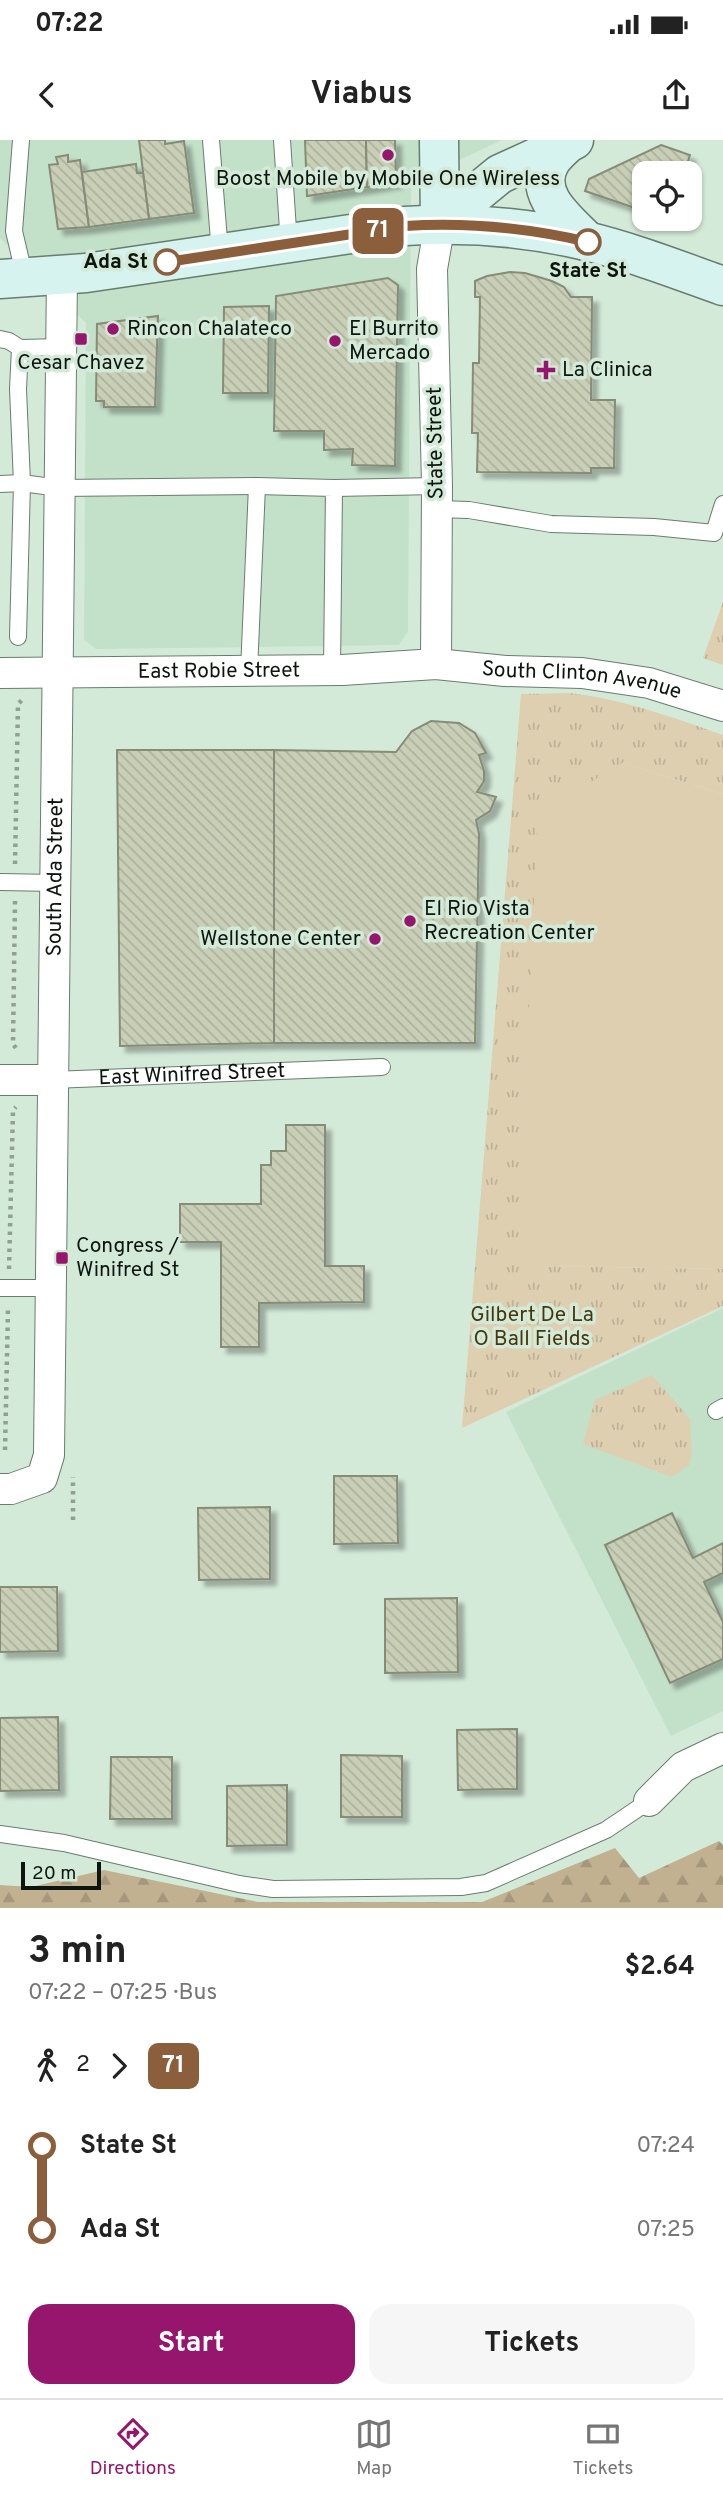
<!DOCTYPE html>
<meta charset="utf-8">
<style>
body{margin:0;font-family:Overpass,sans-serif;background:#f6f6f6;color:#222;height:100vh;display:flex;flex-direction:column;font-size:26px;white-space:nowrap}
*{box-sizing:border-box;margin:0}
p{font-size:23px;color:#767676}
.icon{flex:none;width:38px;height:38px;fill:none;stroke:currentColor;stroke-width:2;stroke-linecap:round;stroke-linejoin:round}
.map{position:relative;height:1768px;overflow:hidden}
.panel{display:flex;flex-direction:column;background:#fff;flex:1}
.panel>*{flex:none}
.badge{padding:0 14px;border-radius:10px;font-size:24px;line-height:46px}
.tools{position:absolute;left:632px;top:21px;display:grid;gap:14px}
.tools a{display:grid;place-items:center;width:70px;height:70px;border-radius:14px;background:#fff;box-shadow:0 2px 5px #0004;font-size:35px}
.scale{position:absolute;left:21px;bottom:18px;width:80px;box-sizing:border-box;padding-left:7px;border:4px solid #0d150f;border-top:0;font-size:19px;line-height:24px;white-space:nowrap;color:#0d150f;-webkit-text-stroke:5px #d4ead9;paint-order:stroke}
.map>.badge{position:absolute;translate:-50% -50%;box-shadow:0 0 0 4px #fff}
.legs{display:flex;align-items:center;gap:10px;height:77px;padding:0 28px;font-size:23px}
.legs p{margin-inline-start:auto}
.headline{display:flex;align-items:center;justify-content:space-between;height:119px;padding:0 28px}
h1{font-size:38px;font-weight:700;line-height:52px}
.primary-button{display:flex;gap:14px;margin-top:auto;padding:14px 28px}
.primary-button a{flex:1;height:80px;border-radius:21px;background:#96156d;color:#fff;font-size:28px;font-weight:700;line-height:80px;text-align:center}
.primary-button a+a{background:#f6f6f6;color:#222}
ul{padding:0 28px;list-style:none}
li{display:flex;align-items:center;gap:24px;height:84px;font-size:26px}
li i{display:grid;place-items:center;width:10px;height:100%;margin:0 9px;background:currentColor}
li i::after{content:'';width:18px;height:18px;margin:-9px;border:5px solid;border-radius:50%;background:#fff}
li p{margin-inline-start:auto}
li:first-child i{background:linear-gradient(#0000 50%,currentColor 0)}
li:last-child i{background:linear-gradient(currentColor 50%,#0000 0)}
.status{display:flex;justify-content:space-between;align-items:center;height:49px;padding:0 35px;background:#fff;direction:ltr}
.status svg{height:19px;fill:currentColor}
header{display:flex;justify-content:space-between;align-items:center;height:91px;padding:0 28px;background:#fff;font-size:32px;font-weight:700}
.tabs{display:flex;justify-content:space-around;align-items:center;height:98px;border-top:2px solid #e0e0e0;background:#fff;font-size:19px;color:#767676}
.tabs a{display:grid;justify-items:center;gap:4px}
.tabs .selected{color:#96156d}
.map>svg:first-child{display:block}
.built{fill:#c3e0c9}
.forest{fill:url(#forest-firs)}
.park{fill:url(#park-tufts)}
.garden{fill:#decfb0}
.building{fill:url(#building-back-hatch);stroke:#868c76;stroke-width:2;filter:url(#shadow)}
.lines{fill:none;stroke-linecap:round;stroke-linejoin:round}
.lane-casing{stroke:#697d6e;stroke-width:18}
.street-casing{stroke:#697d6e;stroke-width:32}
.secondary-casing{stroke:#697d6e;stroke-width:41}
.path{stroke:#90a194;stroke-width:4.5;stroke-dasharray:3.5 5;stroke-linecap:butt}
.lane{stroke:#fff;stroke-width:16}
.street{stroke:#fff;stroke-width:30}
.secondary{stroke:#d6f3ef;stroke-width:38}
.line-1-casing{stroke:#fff;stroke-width:16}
.line-1{stroke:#8b5e3c;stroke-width:10}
.poi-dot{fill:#96156d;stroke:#d4ead9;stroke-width:2.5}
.stop-1-dot{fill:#fff;stroke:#8b5e3c;stroke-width:3.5}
.labels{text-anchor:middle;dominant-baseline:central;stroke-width:7;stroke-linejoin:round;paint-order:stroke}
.poi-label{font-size:21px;fill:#0d150f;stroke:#d4ead9;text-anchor:start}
.stop-label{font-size:21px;font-weight:bold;fill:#0d150f;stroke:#d4ead9;text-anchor:end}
.street-label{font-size:21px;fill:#0d150f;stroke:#d4ead9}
.park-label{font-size:21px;fill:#48360a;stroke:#d4ead9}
</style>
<div class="status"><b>07:22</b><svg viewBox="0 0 49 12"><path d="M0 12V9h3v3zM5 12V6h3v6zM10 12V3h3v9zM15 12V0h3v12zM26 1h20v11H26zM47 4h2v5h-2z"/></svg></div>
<header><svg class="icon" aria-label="back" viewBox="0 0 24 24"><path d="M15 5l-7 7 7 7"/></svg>Viabus<svg class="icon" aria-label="share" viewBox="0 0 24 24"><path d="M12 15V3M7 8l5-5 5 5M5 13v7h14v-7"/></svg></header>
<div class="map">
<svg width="723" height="1768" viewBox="0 0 723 1768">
<defs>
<pattern id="forest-firs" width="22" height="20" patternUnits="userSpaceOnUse" patternTransform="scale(1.75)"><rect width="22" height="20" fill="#c1b190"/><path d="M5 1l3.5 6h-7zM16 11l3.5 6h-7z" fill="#a5977b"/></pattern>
<pattern id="park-tufts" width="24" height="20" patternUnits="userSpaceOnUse" patternTransform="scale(1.75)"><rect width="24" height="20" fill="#decfb0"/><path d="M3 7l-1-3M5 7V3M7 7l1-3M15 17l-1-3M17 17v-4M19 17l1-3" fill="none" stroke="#bdb196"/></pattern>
<pattern id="building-back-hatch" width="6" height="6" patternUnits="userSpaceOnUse" patternTransform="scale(1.75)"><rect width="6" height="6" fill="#c9cfb7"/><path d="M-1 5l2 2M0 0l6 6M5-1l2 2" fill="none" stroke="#abb19c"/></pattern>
<filter id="shadow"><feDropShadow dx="6" dy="6" stdDeviation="2" flood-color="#0004"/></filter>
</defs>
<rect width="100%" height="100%" fill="#d4ead9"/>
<g class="built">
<polygon points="0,0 502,0 411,43 408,491 399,505 96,509 84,500 86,183 0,98"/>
<polygon points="723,1168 723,1571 671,1596 506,1272"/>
</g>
<polygon class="forest" points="719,1701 723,1705 723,1768 0,1768 0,1745 31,1747 104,1730 258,1762 482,1762 615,1708 639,1738"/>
<g class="park">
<polygon points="723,462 723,525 703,518"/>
<path d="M569 553C623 559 672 577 723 595V654L622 623 537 1126 723 1129V1166L462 1288 521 554Z"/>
<polygon points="652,1235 690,1279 692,1313 689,1325 672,1337 583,1304 595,1260"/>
</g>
<polygon class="garden" points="622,623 723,654 723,1129 537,1126 518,1106 538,674"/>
<g class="building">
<polygon points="139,0 165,0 165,4 184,1 194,73 149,79"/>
<polygon points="305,0 366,0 367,47 307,56"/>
<polygon points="366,0 395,0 396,42 367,47"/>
<polygon points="661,5 690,15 684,33 644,33 644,71 585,51 589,39"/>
<polygon points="68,15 68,22 80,20 89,87 58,89 49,25 58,24 56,17"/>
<polygon points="136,24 137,33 143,33 149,79 89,87 82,32"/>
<polygon points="510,132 525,133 552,141 564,147 571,157 592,157 591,260 615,260 614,328 591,328 591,333 477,332 478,293 472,293 473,223 479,223 480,157 475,157 475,141 487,136"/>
<polygon points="388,138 398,145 395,326 352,325 353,309 324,310 324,291 274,291 276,156"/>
<polygon points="269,166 268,253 223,253 224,167"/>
<polygon points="158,176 155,267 104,267 104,261 96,261 97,184"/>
<polygon points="431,581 459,583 475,593 486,613 479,615 484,631 484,641 477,652 496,657 490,671 476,680 479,694 475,903 274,903 274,610 396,612 412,591"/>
<polygon points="117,610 274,610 274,903 120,906"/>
<polygon points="286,985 325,985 325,1126 364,1126 364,1162 259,1163 259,1207 221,1207 221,1102 180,1102 180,1064 261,1064 261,1025 271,1025 271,1011 286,1011"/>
<polygon points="334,1336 397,1336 398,1403 334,1404"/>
<polygon points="270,1367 270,1439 199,1440 198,1368"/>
<polygon points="672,1373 693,1418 723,1403 723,1433 704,1442 723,1482 723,1519 670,1543 605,1405"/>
<polygon points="0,1447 57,1447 58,1511 0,1512"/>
<polygon points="457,1458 458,1532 385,1533 385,1459"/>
<polygon points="58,1577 59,1650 0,1651 0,1578"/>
<polygon points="517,1589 517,1649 458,1650 457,1590"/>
<polygon points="341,1615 402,1616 402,1677 341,1677"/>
<polygon points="111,1617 172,1617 172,1679 110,1679"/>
<polygon points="287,1645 287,1705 227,1706 227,1646"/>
</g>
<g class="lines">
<defs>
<g id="lane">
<polyline points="21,0 14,91 25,138"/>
<polyline points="211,0 220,113"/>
<polyline points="282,0 289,105"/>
<polyline points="0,199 9,201 20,208 18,249 22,343 18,497"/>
<polyline points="20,208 61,207"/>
<polyline points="0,344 22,343 59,348 257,346 334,348 332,530"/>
<polyline points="334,348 437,346"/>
<polyline points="437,369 469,370 551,384 654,387 714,393 723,364"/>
<polyline points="249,531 257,346"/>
<polyline points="0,742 56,743"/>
<path id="s1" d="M52 940 382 927"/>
<polyline points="0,1148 53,1148"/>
<polyline points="716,1271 723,1267"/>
<polyline points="0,1694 64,1703 239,1744 273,1749 461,1747 486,1743 606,1690 649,1661"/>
</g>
<g id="street">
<polyline points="436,524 437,346 432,129 440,83"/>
<path id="s2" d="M0 533 342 530 436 524 505 531 582 533 649 543 723 566"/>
<polyline points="0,940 52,940"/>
<path id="s3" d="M0 1349H11L42 1338 49 1315 62 135"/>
<polyline points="649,1661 683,1627 723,1608"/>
</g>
<g id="secondary">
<polyline points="439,0 440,83"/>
<path d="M569 2C562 9 554 15 550 23 532 55 568 81 588 102"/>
<polyline points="440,83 500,34 574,0"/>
<path d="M0 139 86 133 405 86C466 82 527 87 586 101 632 112 678 130 723 146"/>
</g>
</defs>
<use href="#lane" class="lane-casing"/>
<use href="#street" class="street-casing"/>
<use href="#secondary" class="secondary-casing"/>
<g class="path">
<polyline points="15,724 18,564 22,560"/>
<polyline points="15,761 13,904 18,911"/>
<polyline points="9,1129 13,970 16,967"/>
<polyline points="5,1310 8,1169"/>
<polyline points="73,1380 73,1337"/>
</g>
<use href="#lane" class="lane"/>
<use href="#street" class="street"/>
<use href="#secondary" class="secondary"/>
</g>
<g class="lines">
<defs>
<path id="line-1" d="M167 122 405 86C467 82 528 88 588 102"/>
</defs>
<use href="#line-1" class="line-1-casing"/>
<use href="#line-1" class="line-1"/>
</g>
<g class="poi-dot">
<circle cx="388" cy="15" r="7"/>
<circle cx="113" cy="189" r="7"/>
<rect x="74" y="192" width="14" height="14" rx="3.5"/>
<circle cx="335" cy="201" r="7"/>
<path d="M542.5 219.5h7v7h7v7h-7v7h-7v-7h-7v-7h7z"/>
<circle cx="410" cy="781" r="7"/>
<circle cx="375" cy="799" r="7"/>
<rect x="55" y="1111" width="14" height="14" rx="3.5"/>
</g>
<g class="stop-1-dot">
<circle cx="588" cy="102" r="12"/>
<circle cx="167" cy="122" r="12"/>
</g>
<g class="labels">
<g class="poi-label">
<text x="388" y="39" text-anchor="middle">Boost Mobile by Mobile One Wireless</text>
<text x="127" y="189">Rincon Chalateco</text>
<text x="349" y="189">El Burrito<tspan x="349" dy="24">Mercado</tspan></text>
<text x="81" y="223" text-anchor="middle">Cesar Chavez</text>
<text x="562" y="230">La Clinica</text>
<text x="424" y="769">El Rio Vista<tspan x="424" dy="24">Recreation Center</tspan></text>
<text x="361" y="799" text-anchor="end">Wellstone Center</text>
<text x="76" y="1106">Congress /<tspan x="76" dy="24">Winifred St</tspan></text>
</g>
<g class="stop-label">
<text x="148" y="122">Ada St</text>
<text x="588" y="131" text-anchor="middle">State St</text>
</g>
<g class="street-label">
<text transform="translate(436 303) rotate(-91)">State Street</text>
<text stroke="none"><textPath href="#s2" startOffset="219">East Robie Street</textPath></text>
<text stroke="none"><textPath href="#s2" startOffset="583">South Clinton Avenue</textPath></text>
<text stroke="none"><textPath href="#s3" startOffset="646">South Ada Street</textPath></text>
<text stroke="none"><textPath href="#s1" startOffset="140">East Winifred Street</textPath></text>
</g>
<g class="park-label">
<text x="532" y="1175">Gilbert De La<tspan x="532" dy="24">O Ball Fields</tspan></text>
</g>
</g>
</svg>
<div class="tools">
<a><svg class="icon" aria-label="locate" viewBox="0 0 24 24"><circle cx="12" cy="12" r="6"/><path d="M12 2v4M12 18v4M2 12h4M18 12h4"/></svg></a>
</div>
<div class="scale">20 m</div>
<b class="badge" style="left:378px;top:91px;background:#8b5e3c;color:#fff">71</b>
</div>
<section class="panel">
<div class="headline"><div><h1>3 min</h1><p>07:22 – 07:25 · Bus</p></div><b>$2.64</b></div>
<div class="legs"><svg class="icon" aria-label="walk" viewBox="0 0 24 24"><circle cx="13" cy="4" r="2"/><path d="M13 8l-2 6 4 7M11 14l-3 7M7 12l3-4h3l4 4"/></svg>2<svg class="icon" aria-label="forward" viewBox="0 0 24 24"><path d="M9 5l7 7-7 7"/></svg><b class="badge" style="background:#8b5e3c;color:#fff">71</b></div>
<ul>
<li><i style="color:#8b5e3c"></i><b>State St</b><p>07:24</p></li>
<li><i style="color:#8b5e3c"></i><b>Ada St</b><p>07:25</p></li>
</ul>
<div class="primary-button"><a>Start</a><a>Tickets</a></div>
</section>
<nav class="tabs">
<a class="selected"><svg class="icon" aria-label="directions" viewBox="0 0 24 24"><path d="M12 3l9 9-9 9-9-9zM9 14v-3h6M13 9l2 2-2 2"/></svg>Directions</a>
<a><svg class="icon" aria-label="map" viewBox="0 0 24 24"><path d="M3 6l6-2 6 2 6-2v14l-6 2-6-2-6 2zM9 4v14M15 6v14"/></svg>Map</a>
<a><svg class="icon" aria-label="tickets" viewBox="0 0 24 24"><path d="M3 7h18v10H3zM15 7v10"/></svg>Tickets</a>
</nav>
